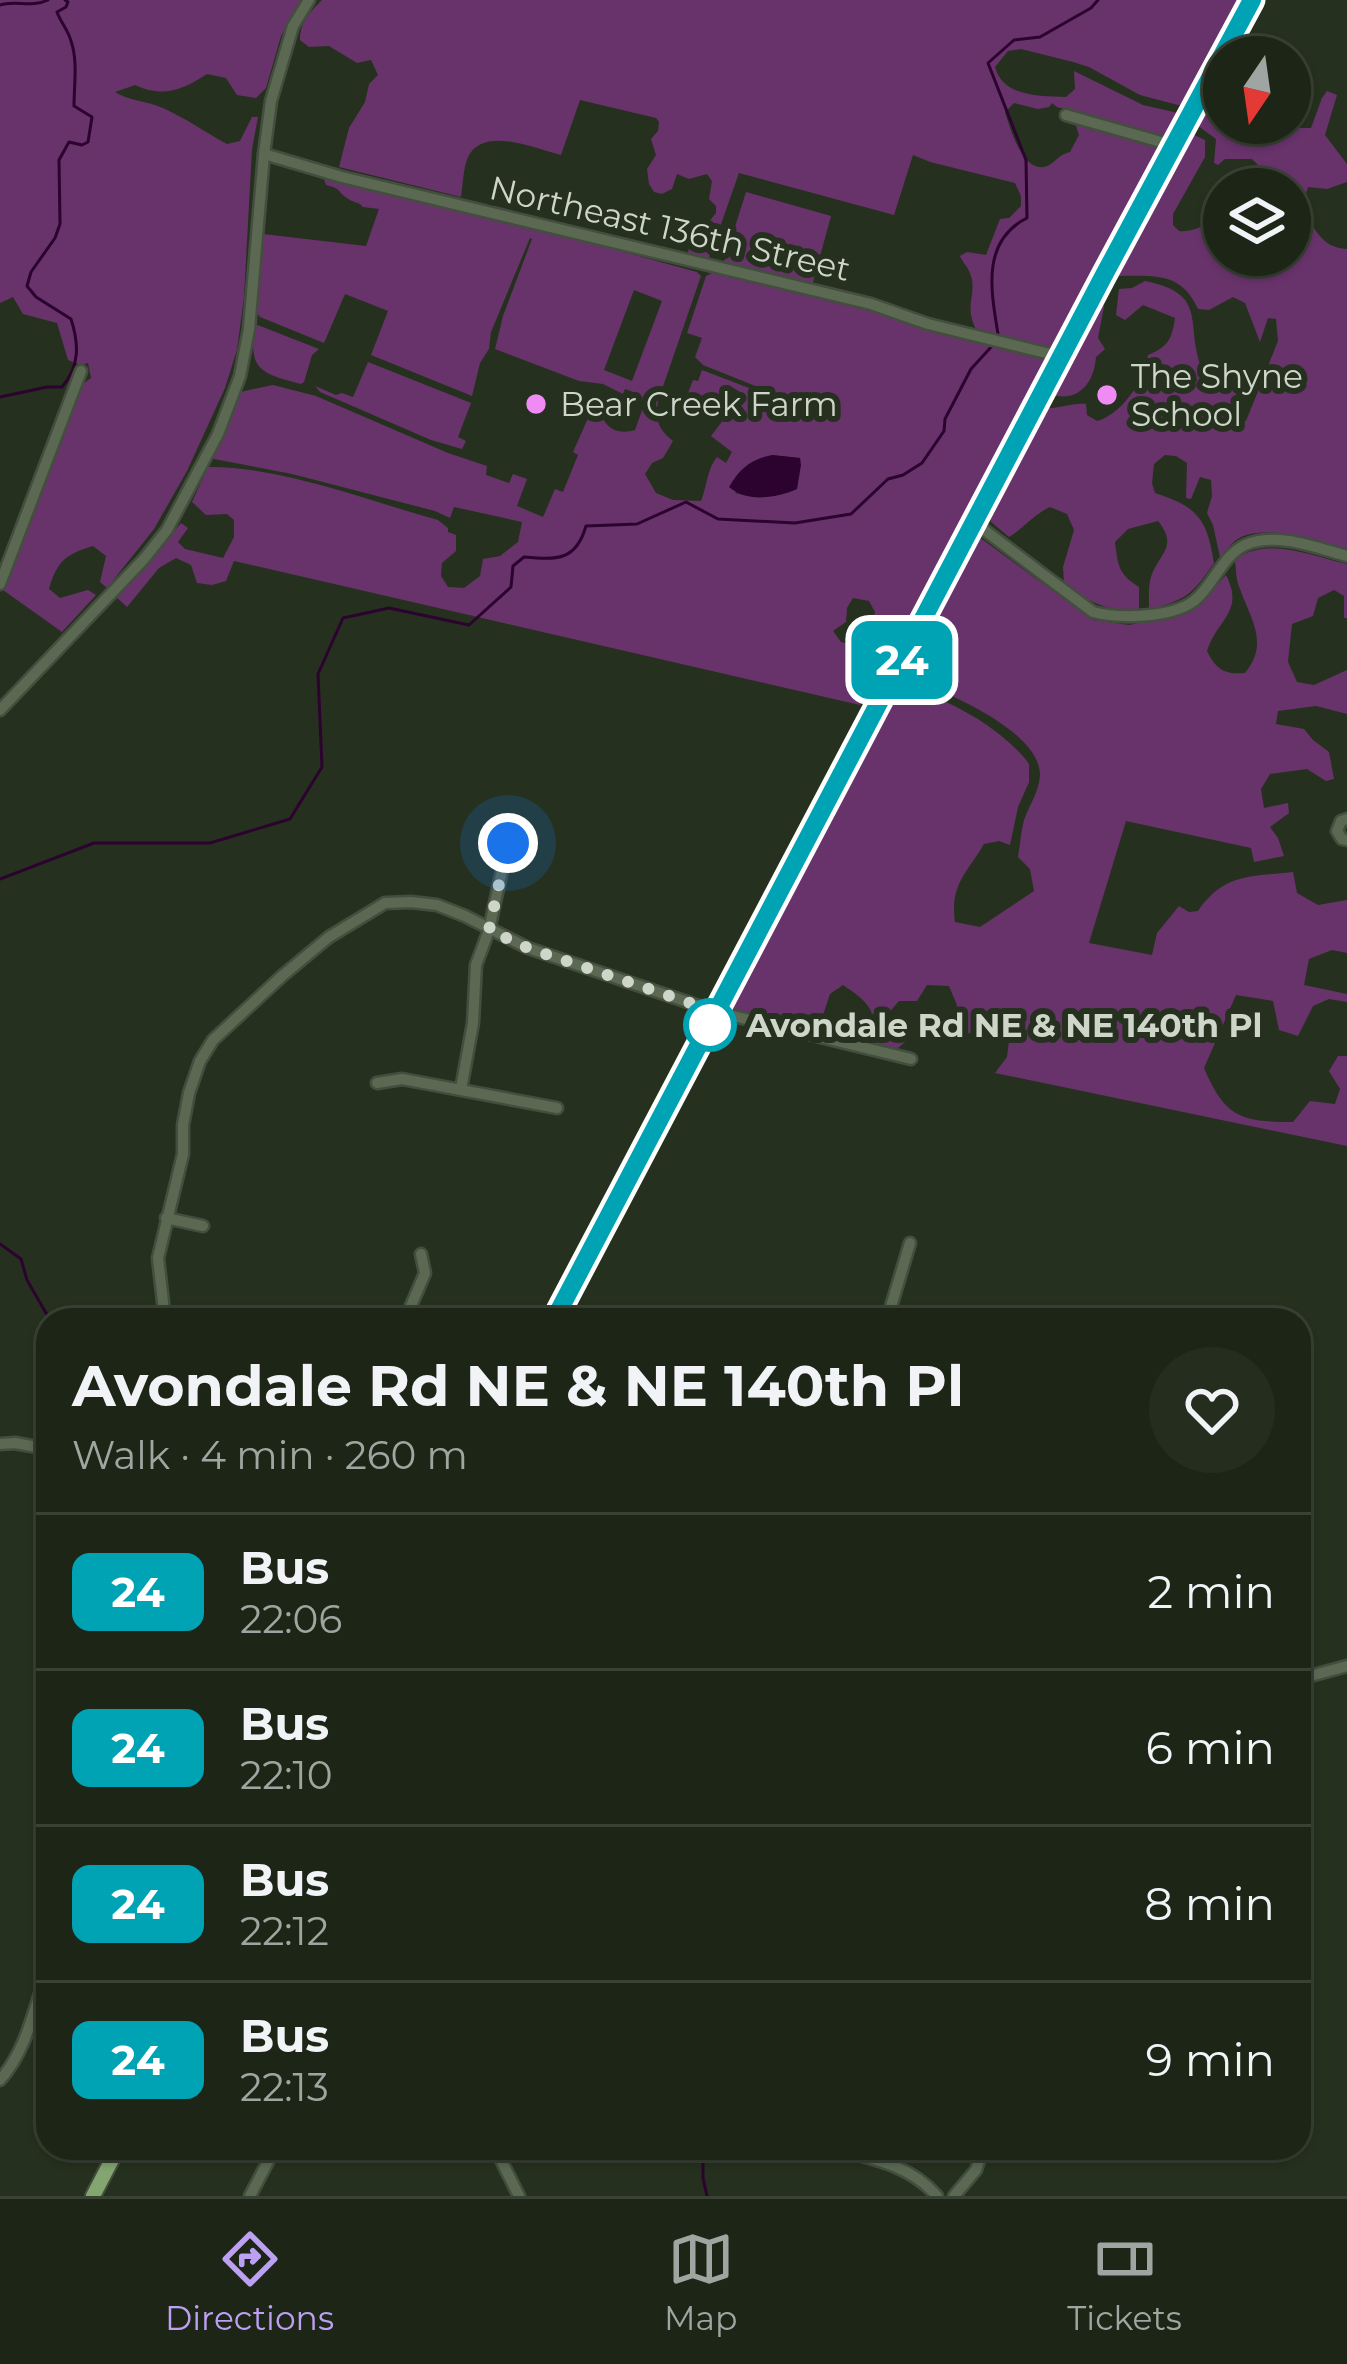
<!DOCTYPE html>
<meta charset="utf-8">
<style>
body{margin:0;font-family:Montserrat,sans-serif;background:#252d1f;color:#f1f3f6;height:100vh;display:flex;flex-direction:column;font-size:45px;white-space:nowrap}
*{box-sizing:border-box;margin:0}
p{font-size:39px;color:#a0a5a1}
.icon{flex:none;width:66px;height:66px;fill:none;stroke:currentColor;stroke-width:2;stroke-linecap:round;stroke-linejoin:round}
.map{position:relative;flex:1;overflow:hidden}
.drawer{position:absolute;left:36px;top:1308px;width:1275px;height:852px;display:flex;flex-direction:column;background:#1c2516;border-radius:36px;box-shadow:0 3px 9px #0004,0 0 0 3px #3a4235}
.drawer>*{flex:none}
.badge{padding:0 24px;border-radius:18px;font-size:42px;line-height:78px}
.needle{width:78px;rotate:193deg}
.buttons{position:absolute;left:1203px;top:36px;display:grid;gap:24px}
.buttons a{display:grid;place-items:center;width:108px;height:108px;border-radius:50%;background:#1c2516;box-shadow:0 3px 9px #0004,0 0 0 3px #3a4235;font-size:60px}
.you{position:absolute;width:60px;height:60px;margin:-30px;border:9px solid #fff;border-radius:50%;background:#1a73e8;box-shadow:0 0 0 18px #1a73e833}
.map>.badge{position:absolute;translate:-50% -50%;box-shadow:0 0 0 6px #fff}
.round{display:grid;place-items:center;flex:none;width:126px;height:126px;border-radius:63px;background:#252d1f}
.overview{display:flex;align-items:center;justify-content:space-between;height:204px;padding:0 36px}
h1{font-size:57px;font-weight:700;line-height:90px}
ul{padding:0;list-style:none}
li{display:flex;align-items:center;gap:36px;height:156px;padding:0 36px;border-top:3px solid #3a4235}
li div{flex:1}
li b{display:block;font-size:45px}
li em{font-style:normal}
li .badge{min-width:132px;font-weight:700;text-align:center}
.menu{display:flex;justify-content:space-around;align-items:center;height:168px;border-top:3px solid #3a4235;background:#1c2516;font-size:33px;color:#a0a5a1}
.menu a{display:grid;justify-items:center;gap:6px}
.menu .on{color:#bca0f2}
.map>svg:first-child{display:block}
.green{fill:#68336b;fill-rule:evenodd}
.water{fill:#2c032f}
.lines{fill:none;stroke-linecap:round;stroke-linejoin:round}
.stream{stroke:#2c032f;stroke-width:3}
.minor-casing{stroke:#434e3e;stroke-width:15}
.major-casing{stroke:#434e3e;stroke-width:18}
.minor{stroke:#5b6953;stroke-width:10}
.major{stroke:#83a570;stroke-width:14}
.line-casing{stroke:#fff;stroke-width:27}
.line{stroke:#00a3b4;stroke-width:18}
.walk{stroke:#ced6ca;stroke-width:12;stroke-dasharray:0 21.6}
.poi-dot{fill:#f08bf5;stroke:#25311e;stroke-width:4.5}
.stop-dot{fill:#fff;stroke:#00a3b4;stroke-width:6}
.labels{text-anchor:middle;dominant-baseline:central;stroke-width:12;stroke-linejoin:round;paint-order:stroke}
.street-label{font-size:33px;fill:#ced6ca;stroke:#25311e}
.poi-label{font-size:33px;fill:#ced6ca;stroke:#25311e;text-anchor:start}
.stop-label{font-size:33px;font-weight:bold;fill:#ced6ca;stroke:#25311e;text-anchor:start}
</style>
<div class="map">
<svg width="1347" height="2196" viewBox="0 0 1347 2196">
<rect width="100%" height="100%" fill="#25311e"/>
<g class="green">
<path d="M0 0H301L281 36 266 88 256 98 237 95 226 78 207 74C182 90 163 98 135 85L115 92C129 101 147 101 163 108 185 118 205 132 227 144L240 141 252 117H258L252 149 244 297 237 350 225 388 187 471 154 529 107 588 100 582 106 556 93 546C66 554 57 561 49 589L60 598 88 590 96 595 62 632 3 590 80 386 91 378 88 363 80 365 68 360 57 323 23 314 13 297 0 303Z"/>
<path d="M322 0H1238L1185 104 1178 105 1140 95 1089 67 1073 62 1021 49 1008 51 995 67C1003 97 1039 96 1066 97L1075 89 1074 71 1143 105 1178 113 1165 138 1057 107 1052 103 1049 107 1038 109 1014 103 1005 112C1010 128 1022 171 1044 167 1054 165 1057 155 1070 152L1079 135 1076 126 1083 123 1155 143 1158 147 1057 348 1051 350 977 331C963 306 977 295 971 276 969 268 963 263 960 256L967 252 986 255 1000 219 1009 218 1021 206V196L1015 183 930 162 913 155 894 215 739 173 709 258 704 260 687 257 689 248 703 243 707 224 716 213V206L709 199 712 181 707 174 689 179 677 174 672 189 662 194 654 192 649 184 647 169 656 155 651 139 658 131 659 122 656 118 580 100 561 155C535 149 484 125 468 157 463 168 463 185 461 197L339 167 349 128 365 102 369 84 378 75 371 60 357 63 329 46 309 47 300 40C300 22 310 12 322 0Z"/>
<path d="M1327 91 1337 95 1325 135 1347 164V182L1327 189 1308 187 1301 210C1316 228 1321 248 1347 249V549C1319 542 1269 524 1241 537 1233 541 1226 550 1220 557L1213 525 1207 513 1212 496 1211 480 1200 477 1191 499 1186 498 1187 463 1176 456 1165 455 1154 464 1152 483 1155 493C1198 507 1207 519 1214 563 1193 594 1185 601 1149 609 1149 599 1148 587 1151 577 1159 553 1179 547 1158 521L1128 529 1115 542C1118 565 1118 574 1139 587V610C1108 612 1088 602 1064 583L1063 567 1074 530 1067 514 1050 507C1033 515 1025 527 1009 537L991 522 989 513 1045 408C1059 409 1073 402 1086 404L1087 415 1097 421C1122 414 1145 380 1148 355 1168 347 1172 339 1175 318L1143 305 1125 320 1116 315 1119 289 1132 288 1145 281C1210 294 1184 324 1202 369 1218 375 1231 369 1247 375L1236 419 1246 421 1278 341 1276 319 1268 318 1260 342 1245 303 1233 297 1209 310 1198 309C1181 271 1153 276 1116 276L1192 134 1205 140V157L1173 214V225L1179 231C1195 233 1207 222 1224 219V255H1290V189H1249L1259 179 1261 168 1252 159H1225L1218 165 1214 163 1216 139 1197 125 1211 98 1224 101V123H1289L1295 128H1311L1322 98Z"/>
<path d="M323 176 536 228 697 272 701 276 658 401C655 420 658 429 673 441L663 458 652 463 645 474 656 493 673 500 701 501C707 486 707 469 717 457L726 463 732 452 711 436 743 394 732 387 715 411 685 401 693 380 698 381 702 370 775 398 778 395 703 365 695 357 702 338 687 333 706 276 712 273 878 313 1047 360 1049 364 895 649 891 652C864 647 871 631 875 612L869 601 853 598 847 608 846 622 833 631 841 642 866 648 881 664 860 705 234 561 226 581 212 585 197 583 191 565 176 558 159 568 127 607 114 595 150 561 181 523 188 528 178 542 185 549 223 558 234 537V520L227 514 206 515 192 502 208 467C280 466 369 501 438 520L448 528V532L456 535V551L442 563 441 576 448 587 464 588 480 576 483 559 500 556 518 542 522 522 454 507 450 518 435 511 292 474 214 459 211 456 240 392 273 385 316 396 448 453 487 466 486 475 509 483 513 474 527 479 517 506 543 517 555 489 563 492 578 455 573 452 593 407 599 405C602 426 615 436 635 430L645 402 639 394 625 389 623 394 603 384 579 381 495 349 503 316 532 239 530 238 491 332 489 349 480 363 472 396 371 355 388 311 345 294 324 343 260 317 257 313 263 234 366 246 379 209 363 207C358 201 353 203 347 198 336 191 343 189 326 185ZM634 290 662 301 632 381 604 370ZM772 455 800 458 797 488C777 498 756 499 735 493Z"/>
<polygon points="746,192 831,216 812,286 723,265"/>
<path d="M1102 302 1104 307 1098 338 1105 349 1096 357C1094 383 1079 402 1052 395Z"/>
<path d="M255 324 319 349 312 355 304 382 301 384C259 373 248 369 255 324Z"/>
<polygon points="368,362 471,403 458,437 466,441 462,449 431,440 320,392 315,386 336,395 342,393 353,397"/>
<path d="M979 537 1093 620 1129 625 1183 613 1195 609 1226 575C1245 612 1217 619 1207 651 1216 669 1224 675 1245 673 1270 643 1250 618 1240 589 1236 581 1236 569 1235 560 1266 535 1312 556 1347 564V618H1344V596L1334 590 1318 598 1313 616 1292 624 1288 662 1297 682 1314 685 1347 670V714L1316 706 1278 711 1276 724 1304 729 1313 740 1329 752 1334 779 1326 781 1307 769 1270 774 1261 789 1264 808 1288 803 1289 813 1270 827 1278 838 1284 856 1254 862 1251 848 1126 821 1089 943 1152 955 1157 933 1179 906 1189 912 1198 911C1224 873 1251 877 1293 872L1297 893 1318 905 1347 900V953L1332 950 1309 959 1304 985 1347 994V1002L1329 999 1313 1006 1298 1036 1279 1030 1273 1001 1236 995 1204 1068C1225 1117 1240 1122 1293 1122L1310 1101 1335 1104 1340 1089 1329 1071 1338 1056H1347V1146L995 1073 1007 1057 1009 1041 999 1032 976 1030 954 1040 951 1028 957 1005 949 986 927 985 917 1001H899L885 1017 886 1027 901 1032 906 1041 897 1049 876 1044C872 1034 875 1024 872 1014 868 1001 853 992 843 985L830 994 818 1030 730 1009 727 1004 890 699 897 691C936 687 1007 732 1029 764V782L1018 807 1010 845 999 841 984 844C966 874 950 885 955 922L980 927 1034 891 1030 869 1018 857C1020 845 1021 832 1024 820 1029 806 1039 791 1040 776 1041 731 946 692 911 679L906 669Z"/>
</g>
<path class="water" d="M772 455 800 458 801 465 797 489C776 498 747 503 729 487 740 468 751 459 772 455Z"/>
<g class="lines">
<g class="stream">
<path d="M0 5C15 0 32 8 48 0"/>
<path d="M996 338 998 334C991 291 981 241 1027 218L1026 160 988 63 1014 40 1040 37 1091 8 1098 0"/>
<path d="M0 397 47 387H62C80 366 79 344 71 319L36 297 27 286 31 272 55 238 60 224 59 160 69 142 82 145 88 142 92 117 74 106C74 85 78 61 71 41 68 30 61 23 57 12L66 7 68 2 65 0"/>
<path d="M0 879 94 843H210L290 819 322 767 318 674 343 618 389 608 469 625 511 587 513 566 524 557C557 560 576 561 586 526L637 524 686 502 718 519 795 523 851 514 888 479 903 475 922 463 944 431 945 419 971 369 992 346"/>
<polyline points="0,1244 21,1259 27,1280 50,1320"/>
<polyline points="48,1478 45,1489 48,1509"/>
<polyline points="697,2148 703,2153 703,2178 707,2196"/>
</g>
<defs>
<g id="minor">
<polyline points="1066,115 1175,146"/>
<polyline points="264,154 342,177 871,304 928,324 1062,357"/>
<path d="M975 523 1093 612C1119 619 1171 618 1194 601 1213 586 1222 556 1245 545 1276 531 1317 548 1347 556"/>
<polyline points="0,584 81,371"/>
<polyline points="0,710 144,559 167,530 218,434 240,376 249,329 264,154 271,101 293,26 309,0"/>
<polyline points="1347,819 1341,821 1337,831 1342,839 1347,840"/>
<polyline points="377,1083 402,1079 557,1108"/>
<polyline points="461,1089 473,1023 476,965 489,930 508,843"/>
<polyline points="166,1218 203,1226"/>
<polyline points="165,1320 158,1258 183,1154 183,1125 189,1093 200,1061 213,1040 282,976 329,937 385,903 411,902 437,905 465,916 528,948 717,1012 911,1059"/>
<polyline points="405,1320 425,1273 421,1254"/>
<polyline points="887,1320 910,1243"/>
<polyline points="0,1444 15,1443 48,1449"/>
<polyline points="1299,1679 1347,1666"/>
<path d="M0 2080C24 2053 32 2018 43 1984L48 1978"/>
<polyline points="495,2148 519,2196"/>
<path d="M830 2148C870 2158 909 2164 937 2196"/>
<polyline points="501,2159 521,2148"/>
<polyline points="250,2196 275,2148"/>
<polyline points="954,2196 976,2170 983,2148"/>
</g>
<g id="major">
<polyline points="554,1320 1104,275 1252,0"/>
<polyline points="93,2196 118,2148"/>
</g>
</defs>
<use href="#minor" class="minor-casing"/>
<use href="#major" class="major-casing"/>
<use href="#minor" class="minor"/>
<use href="#major" class="major"/>
</g>
<g class="lines">
<defs>
<polyline id="line" points="554,1320 1104,275 1252,0"/>
</defs>
<use href="#line" class="line-casing"/>
<use href="#line" class="line"/>
<polyline class="walk" points="508,843 489,930 528,948 717,1012 710,1025"/>
</g>
<g class="poi-dot">
<circle cx="1107" cy="395" r="12"/>
<circle cx="536" cy="404" r="12"/>
</g>
<circle class="stop-dot" cx="710" cy="1025" r="24"/>
<g class="labels">
<g class="street-label">
<text transform="translate(670 228) rotate(13)">Northeast 136th Street</text>
</g>
<g class="poi-label">
<text x="1131" y="376">The Shyne<tspan x="1131" dy="38">School</tspan></text>
<text x="560" y="404">Bear Creek Farm</text>
</g>
<g class="stop-label">
<text x="746" y="1025">Avondale Rd NE &amp; NE 140th Pl</text>
</g>
</g>
</svg>
<div class="buttons">
<a><svg class="needle" viewBox="-14 -14 28 28"><path d="M0-13l5 13h-10z" fill="#e53935"/><path d="M0 13l5-13h-10z" fill="#a0a5a1"/></svg></a>
<a><svg class="icon" aria-label="layers" viewBox="0 0 24 24"><path d="M12 4l9 5-9 5-9-5zM3 14l9 5 9-5"/></svg></a>
</div>
<div class="you" style="left:508px;top:843px"></div>
<b class="badge" style="left:902px;top:660px;background:#00a3b4;color:#fff">24</b>
<section class="drawer">
<div class="overview"><div><h1>Avondale Rd NE &amp; NE 140th Pl</h1><p>Walk · 4 min · 260 m</p></div><a class="round"><svg class="icon" aria-label="heart" viewBox="0 0 24 24"><path d="M12 20l-8-8c-3-5 5-10 8-4 3-6 11-1 8 4z"/></svg></a></div>
<ul>
<li><span class="badge" style="background:#00a3b4;color:#fff">24</span><div><b>Bus</b><p>22:06</p></div><em>2 min</em></li>
<li><span class="badge" style="background:#00a3b4;color:#fff">24</span><div><b>Bus</b><p>22:10</p></div><em>6 min</em></li>
<li><span class="badge" style="background:#00a3b4;color:#fff">24</span><div><b>Bus</b><p>22:12</p></div><em>8 min</em></li>
<li><span class="badge" style="background:#00a3b4;color:#fff">24</span><div><b>Bus</b><p>22:13</p></div><em>9 min</em></li>
</ul>
</section>
</div>
<nav class="menu">
<a class="on"><svg class="icon" aria-label="directions" viewBox="0 0 24 24"><path d="M12 3l9 9-9 9-9-9zM9 14v-3h6M13 9l2 2-2 2"/></svg>Directions</a>
<a><svg class="icon" aria-label="map" viewBox="0 0 24 24"><path d="M3 6l6-2 6 2 6-2v14l-6 2-6-2-6 2zM9 4v14M15 6v14"/></svg>Map</a>
<a><svg class="icon" aria-label="tickets" viewBox="0 0 24 24"><path d="M3 7h18v10H3zM15 7v10"/></svg>Tickets</a>
</nav>
